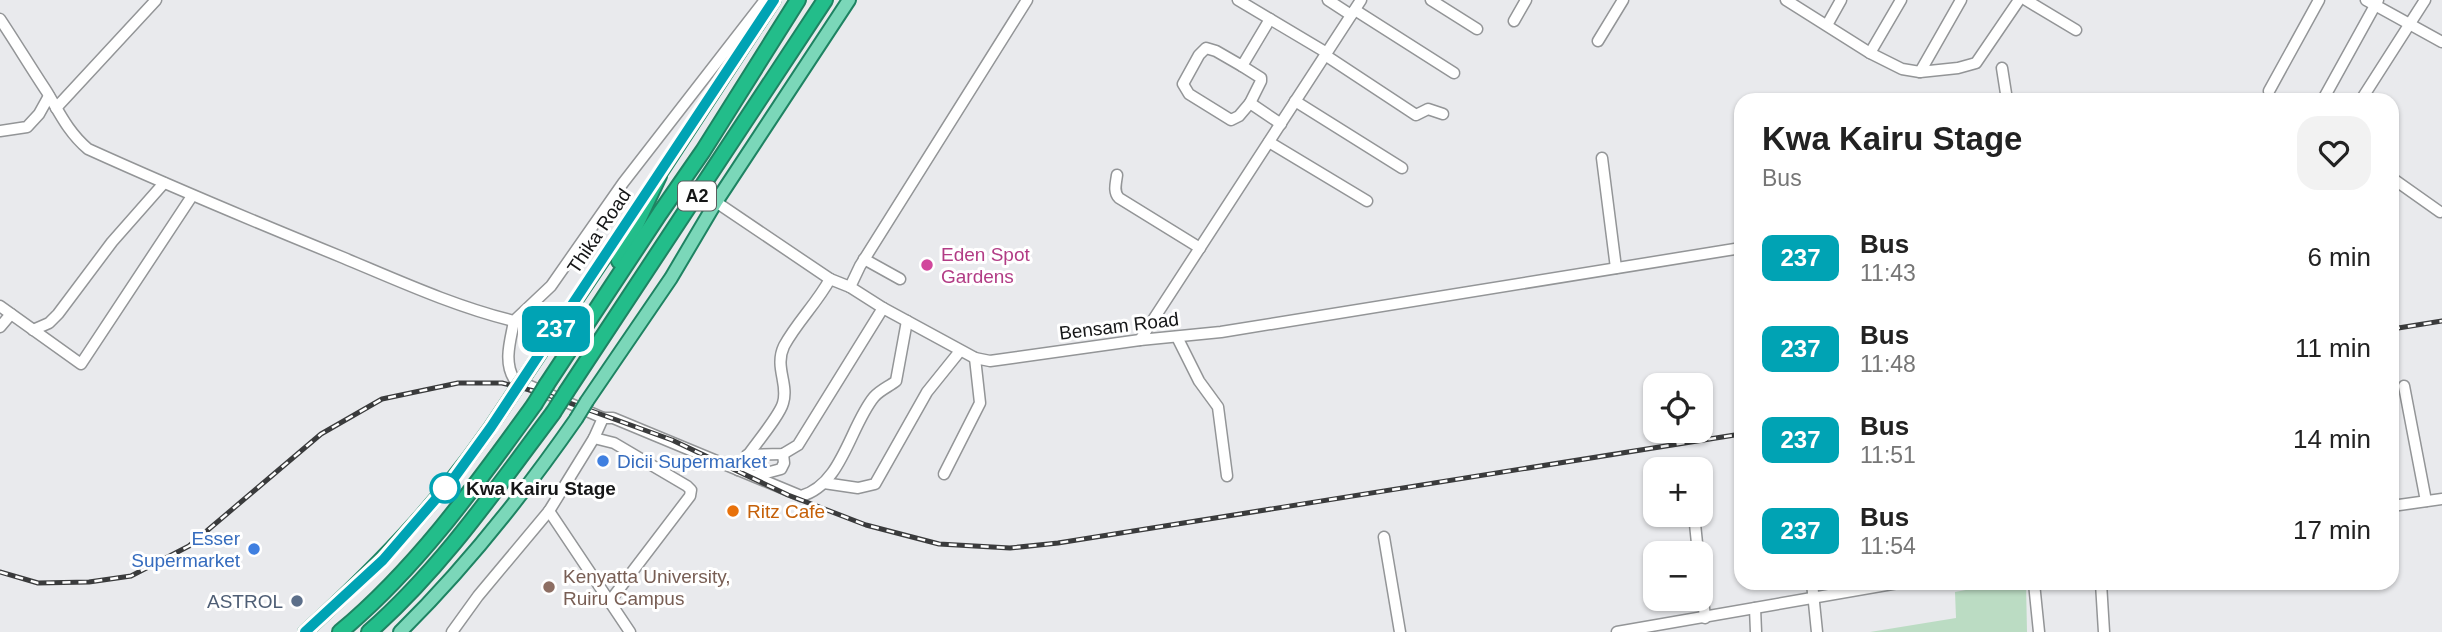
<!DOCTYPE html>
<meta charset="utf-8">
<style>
body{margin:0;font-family:Helvetica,sans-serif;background:#f2f2f2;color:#222;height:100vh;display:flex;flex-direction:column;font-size:26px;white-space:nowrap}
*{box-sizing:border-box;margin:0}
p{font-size:23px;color:#767676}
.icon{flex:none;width:38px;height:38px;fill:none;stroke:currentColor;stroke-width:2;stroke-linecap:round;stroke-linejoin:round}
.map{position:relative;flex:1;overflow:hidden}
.side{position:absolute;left:1734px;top:93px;width:665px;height:497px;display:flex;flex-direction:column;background:#fff;border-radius:21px;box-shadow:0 2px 5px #0004}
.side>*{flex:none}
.badge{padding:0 14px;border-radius:10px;font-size:24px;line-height:46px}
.controls{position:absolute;left:1643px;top:373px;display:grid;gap:14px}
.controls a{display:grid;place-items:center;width:70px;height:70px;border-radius:14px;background:#fff;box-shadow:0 2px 5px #0004;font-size:35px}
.map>.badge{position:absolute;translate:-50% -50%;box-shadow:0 0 0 4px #fff}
.round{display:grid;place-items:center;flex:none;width:74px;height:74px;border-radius:21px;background:#f2f2f2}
.headline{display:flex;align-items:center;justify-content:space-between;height:119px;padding:0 28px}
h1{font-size:33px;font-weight:800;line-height:52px}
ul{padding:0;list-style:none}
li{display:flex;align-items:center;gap:21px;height:91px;padding:0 28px}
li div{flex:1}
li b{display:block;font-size:26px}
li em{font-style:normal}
li .badge{min-width:77px;font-weight:700;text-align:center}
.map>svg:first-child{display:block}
.green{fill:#bbdcc3}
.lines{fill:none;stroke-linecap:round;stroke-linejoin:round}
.minor-casing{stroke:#939597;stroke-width:13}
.major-casing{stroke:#1e8362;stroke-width:16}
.highway-casing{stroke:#1e8362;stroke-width:18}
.minor{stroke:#fff;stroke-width:10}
.major{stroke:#7bd7b9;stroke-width:12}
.highway{stroke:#23bd8a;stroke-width:14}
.rail-casing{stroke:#3a3b3c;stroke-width:5}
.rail{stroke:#fff;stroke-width:2.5;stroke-dasharray:8;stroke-linecap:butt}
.major-bridge-casing{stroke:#1e8362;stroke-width:16;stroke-linecap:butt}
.highway-bridge-casing{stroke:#1e8362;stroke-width:18;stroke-linecap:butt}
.major-bridge{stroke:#7bd7b9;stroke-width:12}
.highway-bridge{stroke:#23bd8a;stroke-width:14}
.line-casing{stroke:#fff;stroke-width:16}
.line{stroke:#00a3b4;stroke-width:10}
.hotel-dot{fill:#d1479c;stroke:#fff;stroke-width:2.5}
.shop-dot{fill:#3f7fe0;stroke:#fff;stroke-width:2.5}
.stop-dot{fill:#fff;stroke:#00a3b4;stroke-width:3.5}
.food-dot{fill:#e8710a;stroke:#fff;stroke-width:2.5}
.education-dot{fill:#8d6e63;stroke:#fff;stroke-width:2.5}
.service-dot{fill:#5c6f8a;stroke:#fff;stroke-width:2.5}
.labels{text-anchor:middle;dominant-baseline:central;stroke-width:6;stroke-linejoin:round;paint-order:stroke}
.shield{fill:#fff;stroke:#5b5c5d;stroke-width:2}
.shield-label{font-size:18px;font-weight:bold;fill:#151617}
.street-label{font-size:19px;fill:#151617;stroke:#fff}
.hotel-label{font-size:19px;fill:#b23c85;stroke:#fff;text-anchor:start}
.shop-label{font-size:19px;fill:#366cbe;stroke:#fff;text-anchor:start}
.stop-label{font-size:19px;font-weight:bold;fill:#151617;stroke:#fff;text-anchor:start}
.food-label{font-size:19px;fill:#c56008;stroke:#fff;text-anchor:start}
.education-label{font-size:19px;fill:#785e54;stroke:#fff;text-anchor:start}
.service-label{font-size:19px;fill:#4e5e75;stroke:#fff;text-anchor:end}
</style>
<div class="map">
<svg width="2442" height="632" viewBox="0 0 2442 632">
<rect width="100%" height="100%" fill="#e9eaed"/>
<polygon class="green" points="2003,583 2026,583 2027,632 1870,632 1956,618 1955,592"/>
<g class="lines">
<defs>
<g id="minor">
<polyline points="1027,0 860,266 850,287 883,308 975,358 990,361 1140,340 1221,332 1741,248"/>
<polyline points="1238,0 1327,53"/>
<polyline points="1328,0 1351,15"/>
<polyline points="1431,0 1477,29"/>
<polyline points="1786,0 1870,53 1902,69 1920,72 1958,68 1976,63 2019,0"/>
<polyline points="2026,0 2076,30"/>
<polyline points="2366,0 2442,42"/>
<polyline points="1355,10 1454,73"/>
<path d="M0 19C16 43 31 68 47 92 60 114 69 133 88 149 172 187 258 223 344 258 399 281 456 307 514 321L551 286 623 183 765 0"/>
<polyline points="1270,19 1242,66 1216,51 1206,48 1199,55 1183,84 1189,94 1231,120 1239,116 1250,103 1281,124"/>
<polyline points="1514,21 1526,0"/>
<polyline points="1827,25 1841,0"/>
<polyline points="1598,41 1623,0"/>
<polyline points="1870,53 1901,0"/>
<polyline points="1325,55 1416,115 1428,109 1443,114"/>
<polyline points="1242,66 1261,78 1261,81 1250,103"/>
<polyline points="2002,68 2007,100"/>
<polyline points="1920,72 1961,0"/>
<polyline points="2269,91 2319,0"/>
<polyline points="2325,96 2378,0"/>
<polyline points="2361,100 2425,0"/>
<polyline points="1295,101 1402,168"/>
<polyline points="56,108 156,0"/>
<polyline points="0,131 27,127 39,114 49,96"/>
<polyline points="1269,142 1367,201"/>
<polyline points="1602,158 1616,268"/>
<path d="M1117 175C1116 183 1113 192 1119 198L1200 248"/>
<polyline points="2392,178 2440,212"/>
<polyline points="716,202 830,279"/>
<polyline points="864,259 900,279"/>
<polyline points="0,306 81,364 192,196"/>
<path d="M514 321C511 339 503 361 514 379L603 418"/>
<polyline points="0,327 11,314"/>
<polyline points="33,330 49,323 58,314 112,242 164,183"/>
<polyline points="1177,337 1199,381 1218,407 1227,476"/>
<polyline points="1140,340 1361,0"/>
<polyline points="2404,386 2426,501"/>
<path d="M594 438 603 418H613L801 496C842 485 850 426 874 397 880 390 890 386 896 381L907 321"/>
<polyline points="747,455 783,454 798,445 883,308"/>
<path d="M738 470C748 452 779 418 783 403 789 384 774 367 784 346 797 322 817 303 830 279L850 287"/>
<polyline points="944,474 980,403 975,358"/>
<polyline points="755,476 781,469 784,463 783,454"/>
<polyline points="824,483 858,488 875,484 927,392 960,351"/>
<polyline points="2392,506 2442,499"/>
<polyline points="549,511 630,632"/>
<polyline points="1694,514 1698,553"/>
<polyline points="1384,537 1400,632"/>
<polyline points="1701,579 1705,618"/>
<polyline points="1812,583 1817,632"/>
<polyline points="2034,583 2039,632"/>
<polyline points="2101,583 2104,632"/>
<polyline points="1755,608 1756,632"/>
<polyline points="452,632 478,596 549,511 594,438 614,443 687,486 691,490 690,496 610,601"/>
<polyline points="1617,632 1898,583"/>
</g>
<g id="major">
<polyline points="654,183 774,0"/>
<polyline points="527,373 642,202"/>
<polyline points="587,401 671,278 716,202 849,0"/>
<path d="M305 632C384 560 452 489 510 398"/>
<path d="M400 632C466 567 523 495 576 419"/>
</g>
<g id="highway">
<polyline points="619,261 659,176"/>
<polyline points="547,384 660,213 703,151 798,0"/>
<polyline points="567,391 825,0"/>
<path d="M340 632C417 568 476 485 534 405"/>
<path d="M369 632C441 569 496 489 553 413"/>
</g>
</defs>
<use href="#minor" class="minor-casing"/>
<use href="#major" class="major-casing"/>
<use href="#highway" class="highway-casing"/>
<use href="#minor" class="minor"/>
<use href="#major" class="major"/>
<use href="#highway" class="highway"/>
<defs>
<g id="rail">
<polyline points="2392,329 2442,321"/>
<polyline points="0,572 38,583 89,582 131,576 189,546 321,434 382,399 458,383 502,383 542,393 672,440 788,495 866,525 939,544 1010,548 1058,543 1741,434"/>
</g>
</defs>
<use href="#rail" class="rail-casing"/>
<use href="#rail" class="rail"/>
<defs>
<g id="major-bridge">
<polyline points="510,398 527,373"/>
<polyline points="576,419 587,401"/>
</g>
<g id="highway-bridge">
<polyline points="534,405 547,384"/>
<polyline points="553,413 567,391"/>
</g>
</defs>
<use href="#major-bridge" class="major-bridge-casing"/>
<use href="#highway-bridge" class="highway-bridge-casing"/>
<use href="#major-bridge" class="major-bridge"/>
<use href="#highway-bridge" class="highway-bridge"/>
</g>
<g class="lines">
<defs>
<polyline id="line" points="305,632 383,560 454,478 491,427 774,0"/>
</defs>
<use href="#line" class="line-casing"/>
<use href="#line" class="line"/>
</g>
<circle class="hotel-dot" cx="927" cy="265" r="7"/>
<g class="shop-dot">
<circle cx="603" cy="461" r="7"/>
<circle cx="254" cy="549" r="7"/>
</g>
<circle class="stop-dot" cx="445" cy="488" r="14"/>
<circle class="food-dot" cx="733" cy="511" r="7"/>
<circle class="education-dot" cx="549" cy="587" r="7"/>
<circle class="service-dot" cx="297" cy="601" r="7"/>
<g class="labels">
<rect class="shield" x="678" y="181.5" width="38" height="29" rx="5"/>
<g class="shield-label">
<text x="697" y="196">A2</text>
</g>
<g class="street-label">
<text transform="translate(599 231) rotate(-56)">Thika Road</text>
<text transform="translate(1119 326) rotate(-7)">Bensam Road</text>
</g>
<g class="hotel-label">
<text x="941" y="254">Eden Spot<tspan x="941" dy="22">Gardens</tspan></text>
</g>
<g class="shop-label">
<text x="617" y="461">Dicii Supermarket</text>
<text x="240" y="538" text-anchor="end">Esser<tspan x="240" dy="22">Supermarket</tspan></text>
</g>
<g class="stop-label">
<text x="466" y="488">Kwa Kairu Stage</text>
</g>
<g class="food-label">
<text x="747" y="511">Ritz Cafe</text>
</g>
<g class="education-label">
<text x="563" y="576">Kenyatta University,<tspan x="563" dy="22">Ruiru Campus</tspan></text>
</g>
<g class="service-label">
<text x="283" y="601">ASTROL</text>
</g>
</g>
</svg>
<div class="controls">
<a><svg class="icon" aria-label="locate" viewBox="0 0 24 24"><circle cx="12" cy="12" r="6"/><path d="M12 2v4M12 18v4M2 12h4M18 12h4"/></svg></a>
<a>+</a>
<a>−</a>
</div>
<b class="badge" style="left:556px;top:329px;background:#00a3b4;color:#fff">237</b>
<section class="side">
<div class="headline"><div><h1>Kwa Kairu Stage</h1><p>Bus</p></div><a class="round"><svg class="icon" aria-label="heart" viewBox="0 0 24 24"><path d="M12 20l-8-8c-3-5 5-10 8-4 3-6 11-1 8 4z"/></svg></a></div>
<ul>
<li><span class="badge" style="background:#00a3b4;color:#fff">237</span><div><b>Bus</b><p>11:43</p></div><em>6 min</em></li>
<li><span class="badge" style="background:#00a3b4;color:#fff">237</span><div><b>Bus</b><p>11:48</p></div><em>11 min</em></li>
<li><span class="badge" style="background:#00a3b4;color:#fff">237</span><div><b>Bus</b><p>11:51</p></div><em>14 min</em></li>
<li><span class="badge" style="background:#00a3b4;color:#fff">237</span><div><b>Bus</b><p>11:54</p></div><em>17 min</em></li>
</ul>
</section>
</div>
